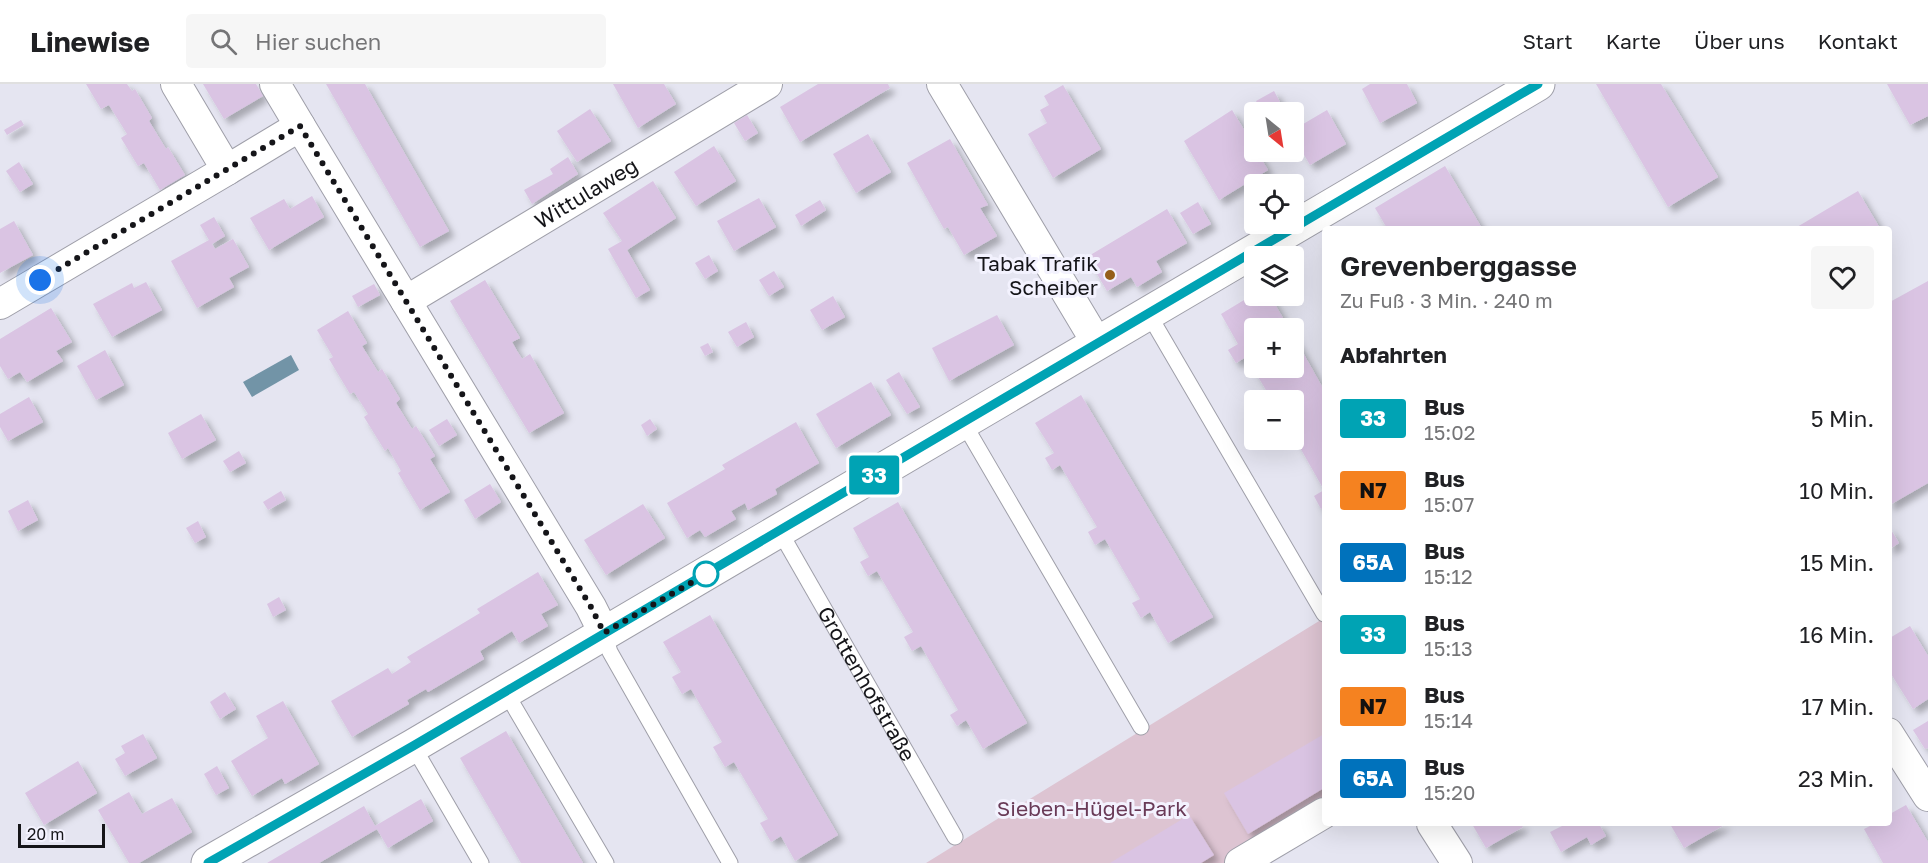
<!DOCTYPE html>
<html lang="de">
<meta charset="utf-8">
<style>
body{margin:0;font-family:"Golos Text",sans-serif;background:#f6f6f6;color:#202124;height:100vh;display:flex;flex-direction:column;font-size:22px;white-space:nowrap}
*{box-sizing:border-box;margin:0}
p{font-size:20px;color:#757577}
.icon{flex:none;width:33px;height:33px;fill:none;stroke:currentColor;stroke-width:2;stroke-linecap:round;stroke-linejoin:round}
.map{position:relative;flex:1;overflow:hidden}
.side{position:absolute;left:1322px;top:142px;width:570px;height:600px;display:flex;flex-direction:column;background:#fff;border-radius:6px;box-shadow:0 6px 24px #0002}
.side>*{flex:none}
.badge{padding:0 12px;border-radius:4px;font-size:21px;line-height:39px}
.needle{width:39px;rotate:150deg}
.buttons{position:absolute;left:1244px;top:18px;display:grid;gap:12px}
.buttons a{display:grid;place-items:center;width:60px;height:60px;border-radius:6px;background:#fff;box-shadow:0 6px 24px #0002;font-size:30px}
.scale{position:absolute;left:18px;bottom:15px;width:87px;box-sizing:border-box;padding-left:6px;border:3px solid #151519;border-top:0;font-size:16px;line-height:21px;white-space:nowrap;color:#151519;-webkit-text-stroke:4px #f3f2fe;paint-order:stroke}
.you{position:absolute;width:30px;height:30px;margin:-15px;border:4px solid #fff;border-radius:50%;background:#1a73e8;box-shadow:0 0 0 9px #1a73e833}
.map>.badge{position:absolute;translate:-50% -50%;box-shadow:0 0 0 3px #fff}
h2{padding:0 18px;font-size:22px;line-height:54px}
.round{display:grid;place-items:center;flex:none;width:63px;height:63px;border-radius:6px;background:#f6f6f6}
.headline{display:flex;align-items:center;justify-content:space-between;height:102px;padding:0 18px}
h1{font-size:28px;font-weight:600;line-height:45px}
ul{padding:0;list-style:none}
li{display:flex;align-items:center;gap:18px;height:72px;padding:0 18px}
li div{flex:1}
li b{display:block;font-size:22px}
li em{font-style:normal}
li .badge{min-width:66px;font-weight:700;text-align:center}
header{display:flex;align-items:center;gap:36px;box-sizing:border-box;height:84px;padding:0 30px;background:#fff;border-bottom:2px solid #e0e0e0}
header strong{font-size:28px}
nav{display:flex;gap:33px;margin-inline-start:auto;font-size:21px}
.search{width:420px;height:54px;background:#f6f6f6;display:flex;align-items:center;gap:15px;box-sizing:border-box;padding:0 21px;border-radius:6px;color:#757577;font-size:22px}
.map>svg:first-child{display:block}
.green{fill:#ddc4d2}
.water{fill:#7294a7}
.building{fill:#dac4e3;filter:url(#shadow)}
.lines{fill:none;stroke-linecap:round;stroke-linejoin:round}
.service-casing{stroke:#9f9fa9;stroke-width:17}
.minor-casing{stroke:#9f9fa9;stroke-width:32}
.secondary-casing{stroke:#9f9fa9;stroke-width:35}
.service{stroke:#fff;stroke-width:15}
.minor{stroke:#fff;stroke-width:30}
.secondary{stroke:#fff;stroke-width:33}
.line-casing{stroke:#fff;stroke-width:14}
.line{stroke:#00a3b4;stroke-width:9}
.walk{stroke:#151519;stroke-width:6;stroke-dasharray:0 10.8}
.poi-dot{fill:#955e18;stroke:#f3f2fe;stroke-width:2}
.stop-dot{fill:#fff;stroke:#00a3b4;stroke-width:3}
.labels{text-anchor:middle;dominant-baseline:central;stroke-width:6;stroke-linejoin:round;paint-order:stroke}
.street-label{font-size:21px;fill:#151519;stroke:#f3f2fe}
.poi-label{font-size:21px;fill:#151519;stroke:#f3f2fe;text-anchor:end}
.park-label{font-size:21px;fill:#693a57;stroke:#f3f2fe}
</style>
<header>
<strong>Linewise</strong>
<div class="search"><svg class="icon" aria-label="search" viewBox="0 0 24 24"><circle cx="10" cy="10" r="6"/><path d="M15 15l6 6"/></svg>Hier suchen</div>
<nav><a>Start</a><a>Karte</a><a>Über uns</a><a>Kontakt</a></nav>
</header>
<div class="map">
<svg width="1928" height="779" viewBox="0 0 1928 779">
<defs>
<filter id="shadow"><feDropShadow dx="5.5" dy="5.5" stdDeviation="3" flood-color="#0004"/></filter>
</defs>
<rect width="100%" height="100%" fill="#e5e5f1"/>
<polygon class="green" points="1324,534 1324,740 1266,779 926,779"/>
<polygon class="water" points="291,271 299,286 252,313 243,298"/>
<g class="building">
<polygon points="86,0 127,0 132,7 135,5 152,34 149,37 166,65 168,63 185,91 160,106 144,79 138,82 121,54 127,50 109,21 101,25"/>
<polygon points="203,0 256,0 263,12 224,35"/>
<polygon points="326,0 365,0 449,147 420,163"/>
<polygon points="613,0 664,0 676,20 638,44"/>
<polygon points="818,0 888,0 890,4 800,58 780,23"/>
<polygon points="1370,0 1407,0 1417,19 1380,39 1362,5"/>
<polygon points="1596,0 1661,0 1718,93 1668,123"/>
<polygon points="1887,0 1928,0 1928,32 1910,41"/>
<polygon points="1063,1 1101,65 1053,94 1028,50 1047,39 1040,26 1049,21 1044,12"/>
<polygon points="1274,7 1281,20 1266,28 1262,28 1256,17"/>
<polygon points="590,25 611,57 577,78 557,47"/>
<polygon points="1232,26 1254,62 1254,68 1257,68 1268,86 1219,116 1184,57"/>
<polygon points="1327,26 1346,60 1310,81 1293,52 1293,46"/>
<polygon points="747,31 758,49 745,57 734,39"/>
<polygon points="21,36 24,41 7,51 4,46"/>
<polygon points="868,50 891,88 856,109 833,70"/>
<polygon points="950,55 988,121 980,124 997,152 964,171 948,143 944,145 907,79"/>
<polygon points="714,62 736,97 696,122 674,88"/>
<polygon points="568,73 578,90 532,120 524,106 553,90 550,85"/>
<polygon points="19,78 33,100 20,108 6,87"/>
<polygon points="1445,82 1483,146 1388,146 1375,124"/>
<polygon points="653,97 676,134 627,166 650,206 636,214 608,165 622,157 603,129"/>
<polygon points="1858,107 1881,146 1792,146 1834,121"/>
<polygon points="312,112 324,133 269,166 250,134 284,115 290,125"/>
<polygon points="759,114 776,143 734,167 717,137"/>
<polygon points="820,116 826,126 801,142 795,131"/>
<polygon points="1198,118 1211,140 1193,150 1180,129"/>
<polygon points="1167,125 1187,159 1156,177 1162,188 1137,203 1131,193 1107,207 1087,173"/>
<polygon points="214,133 225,152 212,160 215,165 233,155 249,183 229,194 234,203 197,224 171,177 209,156 200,141"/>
<polygon points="14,137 33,171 0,189 0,145"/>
<polygon points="709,171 718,187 705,195 695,179"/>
<polygon points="774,187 784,203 769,212 759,196"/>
<polygon points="485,196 520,254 512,258 517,267 522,275 530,270 564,329 529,349 450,217"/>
<polygon points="1928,197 1928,399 1888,422 1888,219"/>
<polygon points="146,198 162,226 112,253 93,220 132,199 134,204"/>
<polygon points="374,200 380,211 358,223 352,212"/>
<polygon points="1254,210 1270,212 1289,244 1254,244 1254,284 1293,284 1293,251 1324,306 1324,406 1294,353 1293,354 1293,316 1272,316 1246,273 1236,279 1228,266 1238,260 1221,230"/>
<polygon points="833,212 845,233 822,246 810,226"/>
<polygon points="51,224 72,258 56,267 63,277 27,298 20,288 8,295 0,282 0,255"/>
<polygon points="348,227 367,259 362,262 378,288 382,285 400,315 396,319 412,345 416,342 435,372 430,375 450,408 420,426 398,389 401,387 388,364 385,367 364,333 368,330 354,308 350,310 329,275 333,273 317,246"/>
<polygon points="997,231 1014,261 949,297 932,264"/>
<polygon points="746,238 754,253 737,263 728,248"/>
<polygon points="708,259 713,268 705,272 700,263"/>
<polygon points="105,266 124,301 96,316 77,282"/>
<polygon points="899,288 920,323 907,330 886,296"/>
<polygon points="871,298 891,331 836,364 816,330"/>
<polygon points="1081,311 1213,533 1168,559 1150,528 1141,534 1132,519 1140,515 1105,455 1095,461 1088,448 1097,443 1060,381 1052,386 1045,374 1054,369 1035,339"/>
<polygon points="29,313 43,338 8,357 0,343 0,330"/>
<polygon points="201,330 216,356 182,375 168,349"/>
<polygon points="447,335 457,351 439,362 429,346"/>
<polygon points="650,335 657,345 647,352 641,341"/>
<polygon points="796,338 819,379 775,405 777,410 748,426 745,419 731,427 736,435 705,453 700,446 687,454 667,419 725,385 722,381"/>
<polygon points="239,367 246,379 230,388 223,377"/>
<polygon points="490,400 501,418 475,435 464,416"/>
<polygon points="1324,406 1324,423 1321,425 1314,412"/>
<polygon points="281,407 286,416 268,426 263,418"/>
<polygon points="28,416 38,436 18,447 8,427"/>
<polygon points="898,418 1027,639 983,665 966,636 957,642 950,631 958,626 921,562 912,567 904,553 913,548 877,487 868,492 860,478 869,473 853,444"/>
<polygon points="643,420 665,454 606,491 584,456"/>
<polygon points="198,437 206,453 195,459 186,444"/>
<polygon points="1888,441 1899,459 1888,466"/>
<polygon points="538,488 558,521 541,530 548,542 519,559 512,547 480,567 484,575 428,608 426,605 407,616 409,620 352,653 331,617 388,584 392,590 411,578 407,573 480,529 477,525"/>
<polygon points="279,513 286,526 273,533 267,520"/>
<polygon points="710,531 838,751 795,777 781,752 771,758 760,739 768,735 734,678 725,683 713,663 722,658 691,605 682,610 672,593 681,588 663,558"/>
<polygon points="1910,542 1928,572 1928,615 1913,625 1888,585 1888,555"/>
<polygon points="225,608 236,625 220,635 210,618"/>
<polygon points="283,617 319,680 285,700 282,694 252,712 231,677 268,654 256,632"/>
<polygon points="1928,637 1928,664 1925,665 1913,646"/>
<polygon points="506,647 545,714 583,779 521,779 460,674"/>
<polygon points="143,650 157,674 125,692 115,675 125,669 121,662"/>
<polygon points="1324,650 1324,704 1248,750 1224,709"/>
<polygon points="78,677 97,709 44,741 25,709"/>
<polygon points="217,682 229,704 216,711 204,690"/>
<polygon points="129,708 142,730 172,714 192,748 139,779 129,779 98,726"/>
<polygon points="421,715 433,737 388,764 377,745 319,779 267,779 364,722 375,742"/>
<polygon points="1906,721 1928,758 1928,779 1883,779 1864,745 1874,740 1888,740 1888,731"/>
<polygon points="1189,731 1214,771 1201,779 1110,779"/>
<polygon points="1472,740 1521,740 1523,743 1486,764"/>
<polygon points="1566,740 1599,740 1606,752 1591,761 1587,753 1561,768 1550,748"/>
<polygon points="1670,740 1726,740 1684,764"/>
</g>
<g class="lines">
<defs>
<g id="service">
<polyline points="1148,229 1324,530"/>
<polyline points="963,338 1141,643"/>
<path id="s1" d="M779 446 955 753"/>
<polyline points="604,549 610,568 730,779"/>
<polyline points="505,607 606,779"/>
<polyline points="413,662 481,779"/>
</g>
<g id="minor">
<polyline points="176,0 227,86 300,42 275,0"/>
<polyline points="942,0 1097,259"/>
<polyline points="300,42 591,523 604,549"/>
<path id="s2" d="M406 217 767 0"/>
<polyline points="0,220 227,86"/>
<polyline points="1888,649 1928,712"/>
<polyline points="1432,740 1457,779"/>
<polyline points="1240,779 1324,729"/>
</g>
<polyline id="secondary" points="208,779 413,662 1538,0"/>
</defs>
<use href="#service" class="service-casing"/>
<use href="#minor" class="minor-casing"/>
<use href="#secondary" class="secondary-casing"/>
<use href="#service" class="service"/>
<use href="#minor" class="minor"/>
<use href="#secondary" class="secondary"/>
</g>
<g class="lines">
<defs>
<polyline id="line" points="208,779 413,662 1538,0"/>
</defs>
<use href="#line" class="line-casing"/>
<use href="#line" class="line"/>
<polyline class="walk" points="40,196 300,42 591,523 604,549 715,485 706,490"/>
</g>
<circle class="poi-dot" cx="1110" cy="191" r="6"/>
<circle class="stop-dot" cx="706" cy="490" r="12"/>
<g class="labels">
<g class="street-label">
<text stroke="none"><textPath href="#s2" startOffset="210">Wittulaweg</textPath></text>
<text stroke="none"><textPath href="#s1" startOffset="177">Grottenhofstraße</textPath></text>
</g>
<g class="poi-label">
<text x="1098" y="179">Tabak Trafik<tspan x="1098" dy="24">Scheiber</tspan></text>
</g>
<g class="park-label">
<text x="1092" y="724">Sieben-Hügel-Park</text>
</g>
</g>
</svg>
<div class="buttons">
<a><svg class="needle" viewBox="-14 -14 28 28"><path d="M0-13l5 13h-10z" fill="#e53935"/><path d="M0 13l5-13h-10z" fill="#757577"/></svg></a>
<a><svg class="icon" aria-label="locate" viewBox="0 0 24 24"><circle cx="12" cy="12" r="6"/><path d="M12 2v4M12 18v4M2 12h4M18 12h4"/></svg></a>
<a><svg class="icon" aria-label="layers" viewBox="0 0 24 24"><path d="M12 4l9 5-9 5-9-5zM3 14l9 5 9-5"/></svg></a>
<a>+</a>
<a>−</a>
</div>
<div class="scale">20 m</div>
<div class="you" style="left:40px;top:196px"></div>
<b class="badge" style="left:874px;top:391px;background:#00a3b4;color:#fff">33</b>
<section class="side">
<div class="headline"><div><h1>Grevenberggasse</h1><p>Zu Fuß · 3 Min. · 240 m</p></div><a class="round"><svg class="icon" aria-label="heart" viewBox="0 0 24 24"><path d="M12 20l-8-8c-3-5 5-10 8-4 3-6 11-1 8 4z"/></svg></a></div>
<h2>Abfahrten</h2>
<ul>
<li><span class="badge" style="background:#00a3b4;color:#fff">33</span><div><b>Bus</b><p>15:02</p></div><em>5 Min.</em></li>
<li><span class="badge" style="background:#f58220;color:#111">N7</span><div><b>Bus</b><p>15:07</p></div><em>10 Min.</em></li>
<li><span class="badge" style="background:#0072bc;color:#fff">65A</span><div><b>Bus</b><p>15:12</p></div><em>15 Min.</em></li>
<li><span class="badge" style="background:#00a3b4;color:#fff">33</span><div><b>Bus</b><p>15:13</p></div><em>16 Min.</em></li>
<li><span class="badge" style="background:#f58220;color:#111">N7</span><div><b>Bus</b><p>15:14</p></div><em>17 Min.</em></li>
<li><span class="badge" style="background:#0072bc;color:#fff">65A</span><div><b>Bus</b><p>15:20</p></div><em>23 Min.</em></li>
</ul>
</section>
</div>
